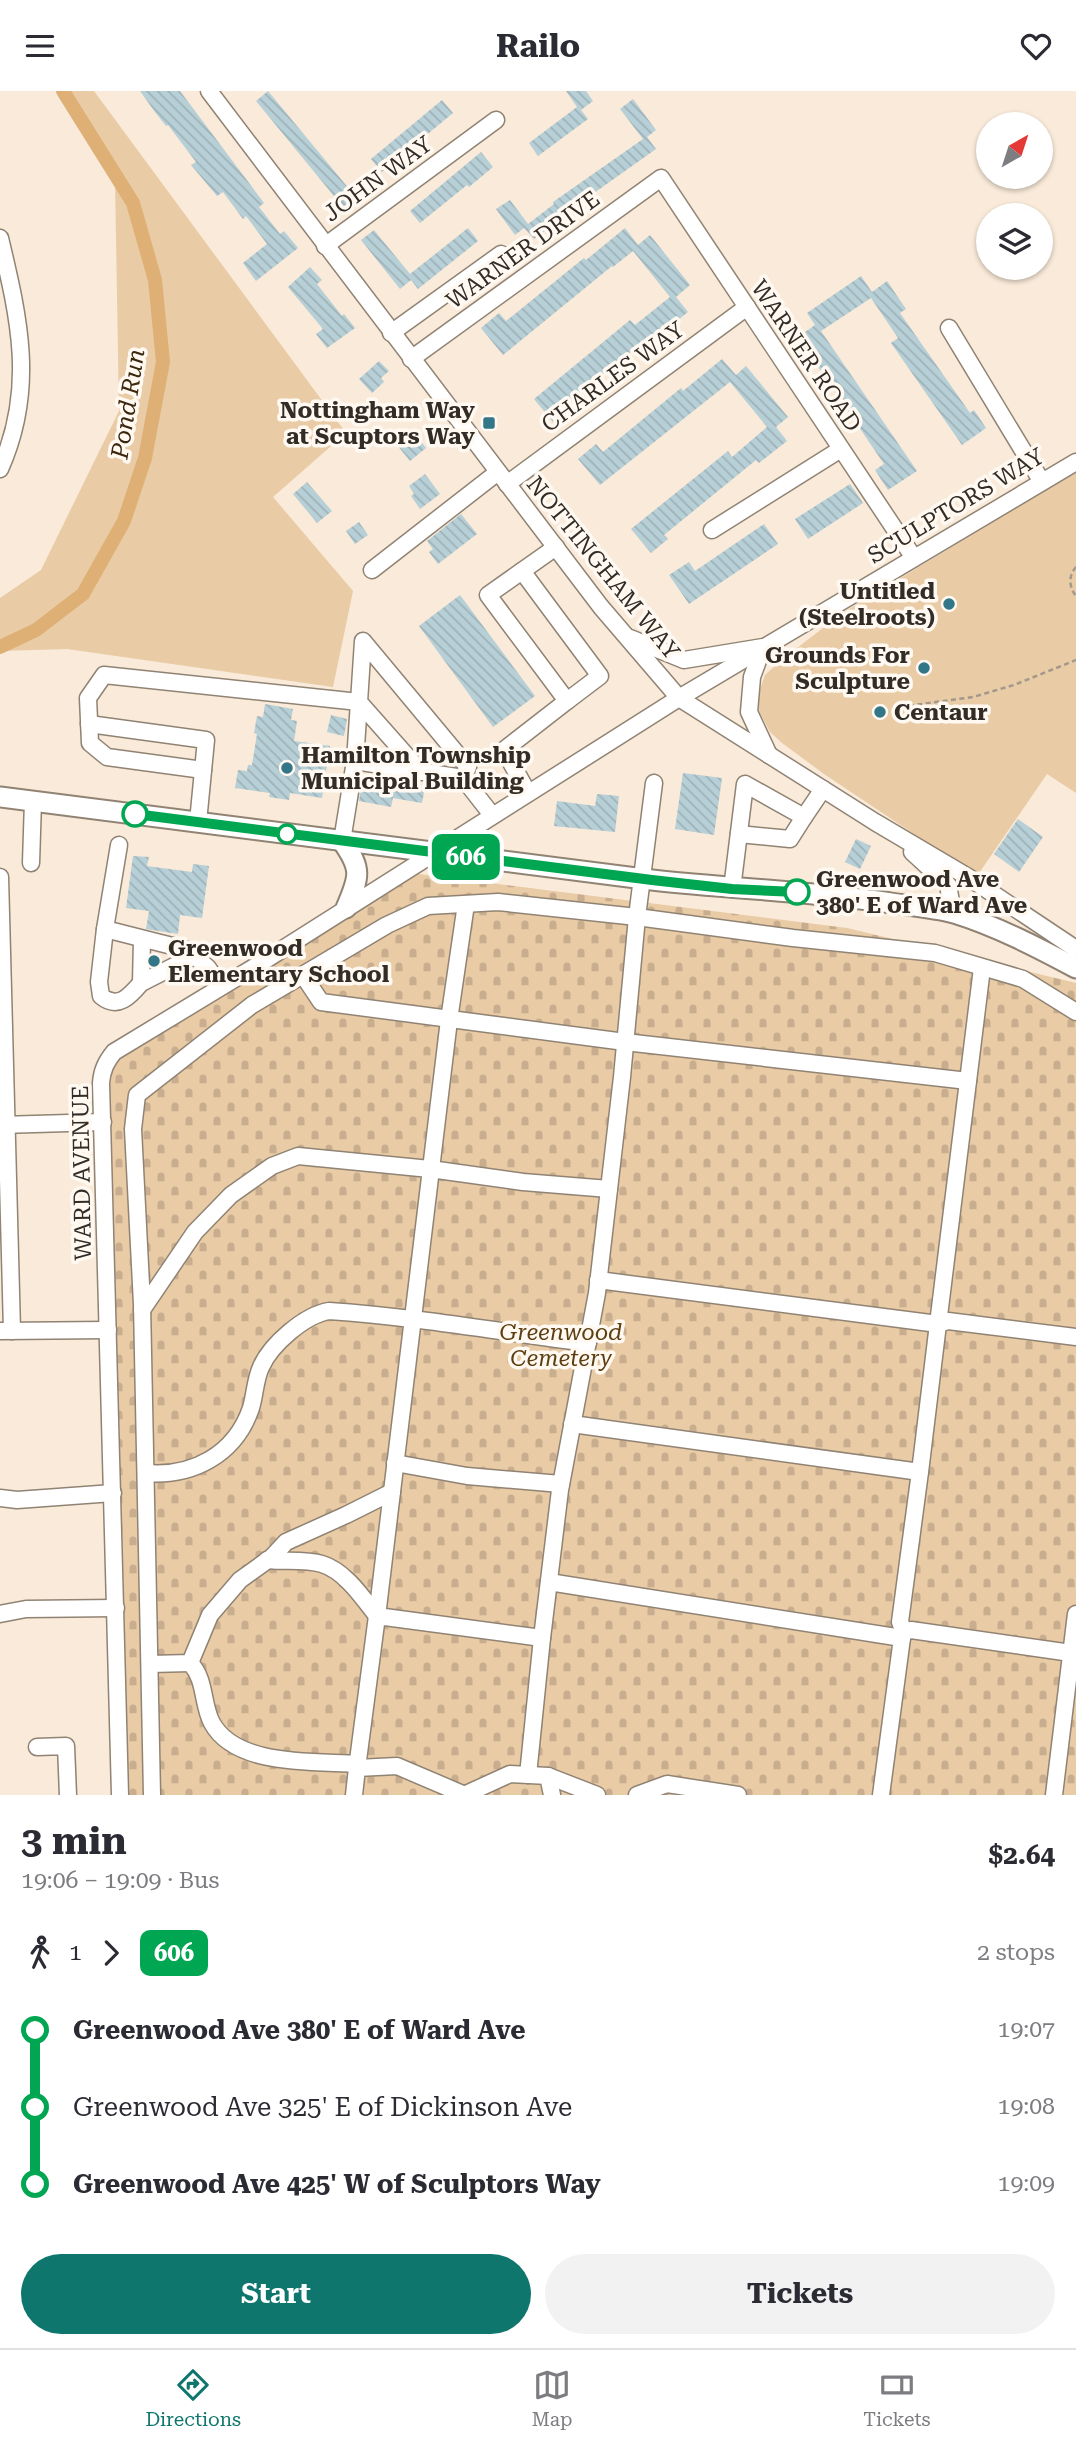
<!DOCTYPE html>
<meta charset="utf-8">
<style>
body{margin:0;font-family:"Roboto Serif",serif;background:#f2f2f3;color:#2b2b33;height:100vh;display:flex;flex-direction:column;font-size:26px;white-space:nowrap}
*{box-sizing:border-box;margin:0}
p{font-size:23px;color:#7c7c81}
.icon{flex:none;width:38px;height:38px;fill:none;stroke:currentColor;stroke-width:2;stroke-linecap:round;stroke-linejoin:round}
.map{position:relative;height:1704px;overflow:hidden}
.side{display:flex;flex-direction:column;background:#fff;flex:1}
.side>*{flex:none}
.badge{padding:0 14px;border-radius:10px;font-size:24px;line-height:46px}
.needle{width:46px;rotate:39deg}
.tools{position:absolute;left:976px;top:21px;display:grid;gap:14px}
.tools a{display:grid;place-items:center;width:77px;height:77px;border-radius:50%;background:#fff;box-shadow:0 2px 5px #0004;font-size:35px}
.map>.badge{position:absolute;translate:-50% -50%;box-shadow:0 0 0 4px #fff}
.legs{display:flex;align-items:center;gap:10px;height:77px;padding:0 21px;font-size:23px}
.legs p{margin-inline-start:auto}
.overview{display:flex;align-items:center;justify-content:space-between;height:119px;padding:0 21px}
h1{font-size:38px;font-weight:700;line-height:52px}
.action{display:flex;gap:14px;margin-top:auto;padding:14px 21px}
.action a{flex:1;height:80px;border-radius:42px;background:#0f766e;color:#fff;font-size:28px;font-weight:700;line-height:80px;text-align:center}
.action a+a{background:#f2f2f3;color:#2b2b33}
ul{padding:0 21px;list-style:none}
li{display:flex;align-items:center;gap:24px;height:77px;font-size:26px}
li i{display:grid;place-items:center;width:10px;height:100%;margin:0 9px;background:currentColor}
li i::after{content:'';width:18px;height:18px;margin:-9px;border:5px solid;border-radius:50%;background:#fff}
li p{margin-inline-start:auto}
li:first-child i{background:linear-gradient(#0000 50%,currentColor 0)}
li:last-child i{background:linear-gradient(currentColor 50%,#0000 0)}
header{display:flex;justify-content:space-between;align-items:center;height:91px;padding:0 21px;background:#fff;font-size:32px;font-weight:700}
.tab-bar{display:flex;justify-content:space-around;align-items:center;height:98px;border-top:2px solid #e1e1e2;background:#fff;font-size:19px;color:#7c7c81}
.tab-bar a{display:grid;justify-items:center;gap:4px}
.tab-bar .active{color:#0f766e}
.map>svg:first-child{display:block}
.green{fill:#e9cba6}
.cemetery{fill:url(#cemetery-stones)}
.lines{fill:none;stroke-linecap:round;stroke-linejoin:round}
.canal{stroke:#deb075;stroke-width:14}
.building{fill:url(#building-back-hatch)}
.minor-casing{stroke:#908373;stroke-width:19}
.major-casing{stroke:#908373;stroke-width:23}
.path{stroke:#a2988b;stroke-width:2.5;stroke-dasharray:5 3.5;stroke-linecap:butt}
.minor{stroke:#fff;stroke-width:16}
.major{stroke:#fff;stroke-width:19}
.line-1-casing{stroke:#fff;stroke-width:16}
.line-1{stroke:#00a651;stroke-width:10}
.poi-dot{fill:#337687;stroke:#fff9f2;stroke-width:2.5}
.stop-1-dot{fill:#fff;stroke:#00a651;stroke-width:3.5}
.labels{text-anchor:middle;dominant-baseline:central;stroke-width:7;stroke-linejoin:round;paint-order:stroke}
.street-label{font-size:23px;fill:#312c25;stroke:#fff9f2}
.poi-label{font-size:23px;font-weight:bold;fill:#312c25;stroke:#fff9f2;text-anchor:end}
.stop-label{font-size:23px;font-weight:bold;fill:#312c25;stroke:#fff9f2;text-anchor:start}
.park-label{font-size:23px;font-style:italic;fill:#5d3e10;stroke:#fff9f2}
.water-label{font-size:24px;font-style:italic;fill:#3a270d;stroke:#fff9f2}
</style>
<header><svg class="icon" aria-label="menu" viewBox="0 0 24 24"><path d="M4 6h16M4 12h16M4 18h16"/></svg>Railo<svg class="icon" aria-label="heart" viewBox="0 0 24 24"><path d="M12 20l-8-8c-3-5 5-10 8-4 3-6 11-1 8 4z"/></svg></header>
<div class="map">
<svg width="1076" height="1704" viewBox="0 0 1076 1704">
<defs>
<pattern id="cemetery-stones" width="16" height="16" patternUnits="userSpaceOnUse" patternTransform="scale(1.75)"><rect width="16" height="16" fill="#e9cba6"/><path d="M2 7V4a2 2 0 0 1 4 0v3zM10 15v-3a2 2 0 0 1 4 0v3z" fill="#c8ae8f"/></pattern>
<pattern id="building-back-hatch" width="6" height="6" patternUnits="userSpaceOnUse" patternTransform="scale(1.75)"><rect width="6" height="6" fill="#b7cfd6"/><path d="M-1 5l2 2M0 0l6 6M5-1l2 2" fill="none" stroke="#9eb2b8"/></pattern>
</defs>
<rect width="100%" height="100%" fill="#f9ead9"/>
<g class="green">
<polygon points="62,0 94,0 346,342 273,406 353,500 333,596 67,558 0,560 0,507 41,479 119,320 115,89"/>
<polygon points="1076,381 1076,702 1047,683 977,785 824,683 782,652 770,641 759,620 758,604 765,584 779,571 841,523"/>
</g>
<polygon class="cemetery" points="396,780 847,837 1076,892 1076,1704 118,1704 105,962"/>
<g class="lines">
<polyline class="canal" points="0,556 36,539 83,503 124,430 145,367 163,271 155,189 133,112 63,0"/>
</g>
<g class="building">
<polygon points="140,0 180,0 264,112 259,116 280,143 284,140 298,157 256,190 243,172 267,153 246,125 243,128 223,101 217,105 191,74 196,71 168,34 166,35 155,21"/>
<polygon points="268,0 355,105 343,116 256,10"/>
<polygon points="566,0 586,0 593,10 581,19 588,28 538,65 529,52 577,16"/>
<polygon points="633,8 656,39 647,46 656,58 563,124 565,126 534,148 524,137 515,144 496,118 510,109 528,133 554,113 553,111 643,48 620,18"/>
<polygon points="442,9 453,22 382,81 371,68"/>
<polygon points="481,61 493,76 469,96 467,94 420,132 410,120"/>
<polygon points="468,137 478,150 418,198 411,189 400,198 361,149 374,139 410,183"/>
<polygon points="625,137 638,154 650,144 690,194 676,206 688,221 662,242 659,238 567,313 570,317 553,331 534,308 630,229 635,234 670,206 633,160 613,176 612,175 503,264 481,237 499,222 506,230 584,167 586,169"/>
<polygon points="310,176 322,189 317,193 342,225 344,223 355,237 327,257 316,243 323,238 288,196"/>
<polygon points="861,185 872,201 887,190 906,218 900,222 970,322 974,319 986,337 962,354 891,252 898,247 871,207 821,240 917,380 888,399 875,379 884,373 798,246 815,234 807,222"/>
<polygon points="722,268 736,284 746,275 788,326 776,336 787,350 759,372 756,369 664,444 668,448 651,462 631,438 728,360 732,366 767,336 730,291 600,394 578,368 596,353 603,361 681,297 683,300"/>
<polygon points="379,270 389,280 381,287 384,291 372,302 359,288"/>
<polygon points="413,340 426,357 410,370 397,354"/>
<polygon points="425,383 440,403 420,418 411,405 414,403 409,395"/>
<polygon points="307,391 332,420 317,432 293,403"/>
<polygon points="850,393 863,412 808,448 795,428"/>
<polygon points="461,423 477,443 438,473 429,461 433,458 427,450"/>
<polygon points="359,431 368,444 355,453 346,440"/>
<polygon points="764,433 778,453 689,513 669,484 689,471 695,480"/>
<polygon points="460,504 535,605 493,636 419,535"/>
<polygon points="265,613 293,618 291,629 297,630 294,650 330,655 322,707 290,702 289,709 269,706 270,702 235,697 238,679 247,680 248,674 252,674 257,643 254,642 257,625 263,626"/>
<polygon points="331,624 347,628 344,645 327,641"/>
<polygon points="683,682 722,687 714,744 675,738"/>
<polygon points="367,690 402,696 403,691 425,696 422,712 393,707 391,716 359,710 361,697 365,698"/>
<polygon points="597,703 619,705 615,741 554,735 557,710 595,715"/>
<polygon points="1018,728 1043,746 1019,781 994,763"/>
<polygon points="856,748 871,755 860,778 845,771"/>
<polygon points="133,765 149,766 147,775 192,781 193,773 209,775 202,827 180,824 178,843 146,838 149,820 126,817"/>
</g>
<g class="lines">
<defs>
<g id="minor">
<polyline points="209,0 601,516 679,607 875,731 968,786 1076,858"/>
<path d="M0 147C19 227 36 298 0 378"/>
<polyline points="325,155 496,29"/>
<polyline points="949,237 1042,391"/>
<polyline points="391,242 501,163"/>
<polyline points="411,268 661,87 914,467"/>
<polyline points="507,393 747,216"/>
<polyline points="712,439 841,358"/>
<polyline points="372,479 498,381"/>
<polyline points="522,480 600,585 567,610"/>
<polyline points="630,547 684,569 763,556 752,586 749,621 769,664"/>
<polyline points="89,633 206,649 198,731"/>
<polyline points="355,670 463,687 492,724"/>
<polyline points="203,679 107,666 90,652 88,607 104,584 359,611 355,670 342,750"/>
<polyline points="421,681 359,611 363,550 468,676 463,687"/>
<polyline points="528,702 504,659 567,610 488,504 556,456"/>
<polyline points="739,743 790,748 804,726"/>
<polyline points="119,754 105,838 188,859 208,877 221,896"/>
<polyline points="912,761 948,794 953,822"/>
<polyline points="31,772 33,710"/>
<polyline points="0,786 12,1240"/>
<polyline points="732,798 745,693 804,726 823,698"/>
<path d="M105 838 99 891 101 905C118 919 130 905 141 892"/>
<polyline points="142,849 141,892 196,864"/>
<polyline points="982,877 938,1233 948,1230 1076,1246"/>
<polyline points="303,884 321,911 625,951 968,990"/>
<polyline points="0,1034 103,1031"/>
<polyline points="142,1219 195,1141 231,1104 272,1075 298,1065 430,1078 523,1091 609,1098"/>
<polyline points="0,1240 108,1239"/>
<polyline points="572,1333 920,1381 938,1233 598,1189"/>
<polyline points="395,1372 467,1385 561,1393"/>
<path d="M146 1382C192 1386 235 1364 251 1317 255 1304 255 1289 261 1276 271 1253 305 1224 329 1220 416 1226 501 1241 588 1252"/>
<polyline points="0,1407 17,1409 113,1402"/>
<path d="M267 1469C285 1471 305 1468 322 1473 345 1480 363 1507 377 1525"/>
<polyline points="549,1491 902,1547 881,1704"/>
<polyline points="0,1523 26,1518 116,1517"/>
<polyline points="377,1525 449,929 466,813"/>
<polyline points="904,1541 900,1531 920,1381"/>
<polyline points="542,1547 560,1399 597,1202 622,986 637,826 654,692"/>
<polyline points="902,1547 904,1541 911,1539 1071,1562"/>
<path d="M190 1572C206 1588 202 1614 212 1632 236 1676 315 1670 358 1673"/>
<polyline points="150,1573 190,1572 210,1524 240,1489 272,1466 286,1451 346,1424 392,1401"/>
<polyline points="37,1656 66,1655 68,1704"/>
<polyline points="357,1677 377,1525 542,1547 528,1684"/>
<polyline points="548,1685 597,1704"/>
<path d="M120 1704 101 992C102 979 106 971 114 961L256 875 679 607 1076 371"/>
<polyline points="152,1704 142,1213 133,1038 137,1004 252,914 387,834 428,815 498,811 637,826 793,847 935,862 1023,888 1076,921"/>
<polyline points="354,1704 357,1677 397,1675 465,1704"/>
<polyline points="464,1704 510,1683 548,1685 552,1704"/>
<polyline points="637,1704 667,1693 738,1704"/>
<polyline points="1054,1704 1076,1523"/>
</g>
<g id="major">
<path d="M0 706 652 789C732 798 812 800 891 812 912 815 934 817 954 822 996 835 1037 856 1076 877"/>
<path d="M342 750C362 778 360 785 346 817"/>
</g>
</defs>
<use href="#minor" class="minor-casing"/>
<use href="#major" class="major-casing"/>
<g class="path">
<path d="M1076 476C1068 485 1069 496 1076 505"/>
<polyline points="892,617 973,606 1014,594 1076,569"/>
</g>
<use href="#minor" class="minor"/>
<use href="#major" class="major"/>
</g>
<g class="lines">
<defs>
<polyline id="line-1" points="135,723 652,789 732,798 797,801"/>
</defs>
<use href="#line-1" class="line-1-casing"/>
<use href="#line-1" class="line-1"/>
</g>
<g class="poi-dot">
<rect x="482" y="325" width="14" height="14" rx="3.5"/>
<circle cx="949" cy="513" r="7"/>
<circle cx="924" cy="577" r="7"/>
<circle cx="880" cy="621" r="7"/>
<circle cx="287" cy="677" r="7"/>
<circle cx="154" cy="870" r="7"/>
</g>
<g class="stop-1-dot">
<circle cx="135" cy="723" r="12"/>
<circle cx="287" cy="743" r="9"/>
<circle cx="797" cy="801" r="12"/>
</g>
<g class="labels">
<g class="street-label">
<text transform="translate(378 88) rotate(-36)">JOHN WAY</text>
<text transform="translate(523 159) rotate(-36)">WARNER DRIVE</text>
<text transform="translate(806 265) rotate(56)">WARNER ROAD</text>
<text transform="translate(613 286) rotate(-36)">CHARLES WAY</text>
<text transform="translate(956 415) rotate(-31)">SCULPTORS WAY</text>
<text transform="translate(603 477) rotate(51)">NOTTINGHAM WAY</text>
<text transform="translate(82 1082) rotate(-91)">WARD AVENUE</text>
</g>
<g class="poi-label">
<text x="475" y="319">Nottingham Way<tspan x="475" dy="26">at Scuptors Way</tspan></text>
<text x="935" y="500">Untitled<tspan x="935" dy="26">(Steelroots)</tspan></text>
<text x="910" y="564">Grounds For<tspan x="910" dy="26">Sculpture</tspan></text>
<text x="894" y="621" text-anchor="start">Centaur</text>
<text x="301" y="664" text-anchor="start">Hamilton Township<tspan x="301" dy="26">Municipal Building</tspan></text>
<text x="168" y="857" text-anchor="start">Greenwood<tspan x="168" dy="26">Elementary School</tspan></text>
</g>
<g class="stop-label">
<text x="816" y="788">Greenwood Ave<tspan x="816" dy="26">380' E of Ward Ave</tspan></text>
</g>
<g class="park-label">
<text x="561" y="1241">Greenwood<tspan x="561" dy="26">Cemetery</tspan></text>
</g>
<g class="water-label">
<text transform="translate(128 313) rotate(-81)">Pond Run</text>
</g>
</g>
</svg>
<div class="tools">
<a><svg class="needle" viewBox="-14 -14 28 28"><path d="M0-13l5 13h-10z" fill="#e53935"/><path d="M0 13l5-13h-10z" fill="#7c7c81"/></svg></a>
<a><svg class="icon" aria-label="layers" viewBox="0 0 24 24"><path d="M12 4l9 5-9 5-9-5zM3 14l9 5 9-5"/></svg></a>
</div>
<b class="badge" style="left:466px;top:766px;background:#00a651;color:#fff">606</b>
</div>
<section class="side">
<div class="overview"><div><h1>3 min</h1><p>19:06 – 19:09 · Bus</p></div><b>$2.64</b></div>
<div class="legs"><svg class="icon" aria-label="walk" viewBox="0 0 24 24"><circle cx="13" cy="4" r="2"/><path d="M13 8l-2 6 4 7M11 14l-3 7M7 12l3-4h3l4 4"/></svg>1<svg class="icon" aria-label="forward" viewBox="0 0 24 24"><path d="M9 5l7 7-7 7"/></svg><b class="badge" style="background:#00a651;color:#fff">606</b><p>2 stops</p></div>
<ul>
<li><i style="color:#00a651"></i><b>Greenwood Ave 380' E of Ward Ave</b><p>19:07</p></li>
<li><i style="color:#00a651"></i><span>Greenwood Ave 325' E of Dickinson Ave</span><p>19:08</p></li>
<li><i style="color:#00a651"></i><b>Greenwood Ave 425' W of Sculptors Way</b><p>19:09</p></li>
</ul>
<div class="action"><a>Start</a><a>Tickets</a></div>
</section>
<nav class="tab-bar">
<a class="active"><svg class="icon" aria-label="directions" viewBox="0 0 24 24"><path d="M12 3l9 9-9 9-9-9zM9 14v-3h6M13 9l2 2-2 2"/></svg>Directions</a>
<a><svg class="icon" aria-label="map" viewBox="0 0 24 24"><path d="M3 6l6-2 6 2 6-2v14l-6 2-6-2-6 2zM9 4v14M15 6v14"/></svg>Map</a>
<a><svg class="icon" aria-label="tickets" viewBox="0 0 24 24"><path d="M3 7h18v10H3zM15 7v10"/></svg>Tickets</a>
</nav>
